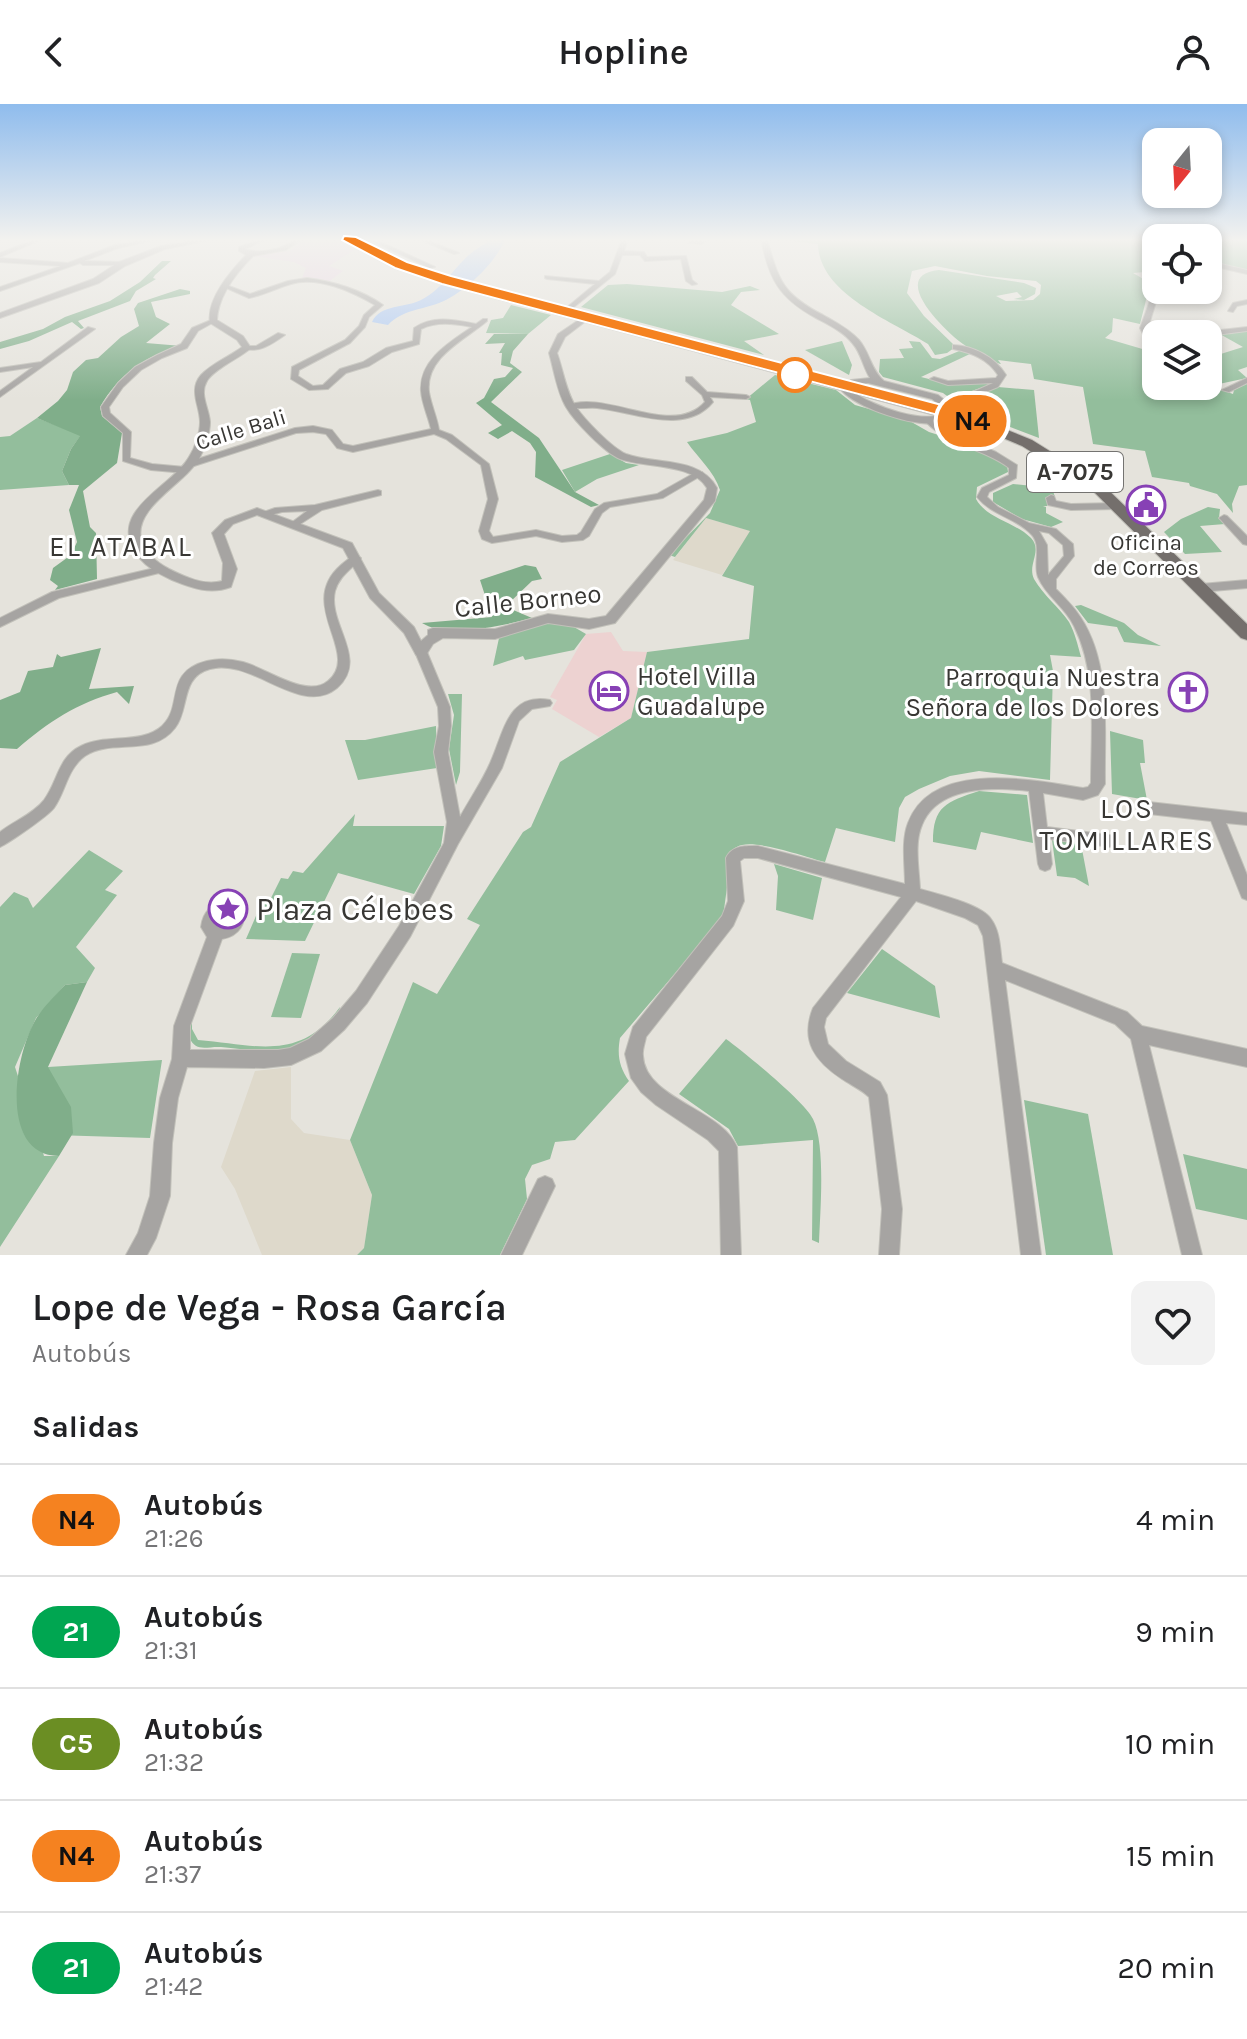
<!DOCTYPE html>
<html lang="es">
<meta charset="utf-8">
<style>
body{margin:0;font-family:Karla,sans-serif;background:#f2f2f2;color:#202124;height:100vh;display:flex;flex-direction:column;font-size:30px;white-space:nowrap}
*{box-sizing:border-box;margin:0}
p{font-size:26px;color:#757577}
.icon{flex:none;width:44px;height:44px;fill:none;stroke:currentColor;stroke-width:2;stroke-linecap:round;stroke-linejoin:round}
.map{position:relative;height:1151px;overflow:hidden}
.side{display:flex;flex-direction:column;background:#fff;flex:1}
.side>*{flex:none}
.badge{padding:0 16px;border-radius:26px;font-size:28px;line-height:52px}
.needle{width:52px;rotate:198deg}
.tools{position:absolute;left:1142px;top:24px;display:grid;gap:16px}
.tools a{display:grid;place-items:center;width:80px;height:80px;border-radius:16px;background:#fff;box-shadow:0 4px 12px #0003;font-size:40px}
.map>.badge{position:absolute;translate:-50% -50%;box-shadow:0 0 0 4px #fff}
h2{padding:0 32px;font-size:30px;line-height:72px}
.round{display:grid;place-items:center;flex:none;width:84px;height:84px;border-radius:16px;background:#f2f2f2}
.head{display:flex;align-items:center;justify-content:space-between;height:136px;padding:0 32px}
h1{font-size:38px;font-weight:600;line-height:60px}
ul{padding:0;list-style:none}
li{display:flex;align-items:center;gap:24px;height:112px;padding:0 32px;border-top:2px solid #e0e0e0}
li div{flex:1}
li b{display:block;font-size:30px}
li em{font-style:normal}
li .badge{min-width:88px;font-weight:700;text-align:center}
header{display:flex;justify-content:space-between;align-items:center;height:104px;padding:0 32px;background:#fff;font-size:36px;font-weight:600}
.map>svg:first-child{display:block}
.commercial{fill:#edd2d1}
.built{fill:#ded9cb}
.education{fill:#e7d2e1}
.green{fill:#93be9c}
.forest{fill:#80ae8a}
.water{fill:#a9c7f4}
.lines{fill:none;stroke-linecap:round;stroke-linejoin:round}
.minor-casing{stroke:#c2c1ba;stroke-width:2}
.tertiary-casing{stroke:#c2c1ba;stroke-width:2}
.primary-casing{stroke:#c2c1ba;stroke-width:2}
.minor{fill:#a6a4a2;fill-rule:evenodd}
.tertiary{fill:#a6a4a2;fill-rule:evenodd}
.primary{fill:#746f6c;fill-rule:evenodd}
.line{fill:#f58220;stroke:#fff;stroke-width:2}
.stop-dot{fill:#fff;stroke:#f58220;stroke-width:4}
.labels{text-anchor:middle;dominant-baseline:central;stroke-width:6;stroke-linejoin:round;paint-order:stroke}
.far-street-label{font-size:22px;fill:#383734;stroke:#fff}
.far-poi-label{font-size:22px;fill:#383734;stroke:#fff}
.shield{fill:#fff;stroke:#747371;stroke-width:2}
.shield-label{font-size:24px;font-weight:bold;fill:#383734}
.street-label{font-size:26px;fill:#383734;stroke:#fff}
.poi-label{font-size:26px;fill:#383734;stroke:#fff;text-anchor:start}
.neighbourhood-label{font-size:28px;letter-spacing:2px;fill:#383734;stroke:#fff}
.near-poi-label{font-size:32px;fill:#383734;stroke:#fff;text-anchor:start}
</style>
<header><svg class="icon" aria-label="back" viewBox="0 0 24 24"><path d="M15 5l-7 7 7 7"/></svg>Hopline<svg class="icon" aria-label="person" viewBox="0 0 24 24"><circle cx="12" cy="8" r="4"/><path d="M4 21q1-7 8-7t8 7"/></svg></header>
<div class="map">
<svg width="1247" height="1151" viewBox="0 0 1247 1151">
<rect width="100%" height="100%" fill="#e5e3dc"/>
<polygon class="commercial" points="611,528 623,547 647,548 631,614 599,633 552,605 557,596 550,593 586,530"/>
<g class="built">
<polygon points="706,414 751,427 722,471 673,456"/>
<polygon points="291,963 291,1015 304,1029 350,1036 372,1091 364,1144 357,1151 262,1151 235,1085 221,1063 255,967"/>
</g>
<polygon class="education" points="305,135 338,135 354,146 329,162 343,167 327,179 302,174 306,164 294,158 253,152 291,146"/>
<g class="green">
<path d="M772 135H1156V167L1133 169 1145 176 1149 184 1140 220 1113 214 1112 228 1105 234 1156 249V282H1208V254L1243 243 1218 229 1247 226V263L1238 266 1247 274 1219 280 1216 284 1233 290 1234 286 1247 280V381L1239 382 1232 400 1233 409 1217 390 1190 382 1189 379 1152 373 1145 347 1093 340 1083 283 1034 275 1031 260 998 256 1001 260C995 259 968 244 963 240 945 227 887 171 939 166L1024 179 1036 184 1035 190 1024 196 1014 195 1022 193 1017 188 996 192 1006 197 1033 196 1040 190 1041 181 1036 177 987 172 935 162 912 167 907 189 924 212 953 240 954 244 947 249 935 251 928 240C892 217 819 190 818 140Z"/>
<polygon points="1208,135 1247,135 1247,166 1208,158"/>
<polygon points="627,180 722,188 750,182 760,186 741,188 731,201 779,230 744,237 764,251 581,203 608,181"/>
<polygon points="511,201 551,211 528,230 486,229 491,216 503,214"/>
<polygon points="842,237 852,261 849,271 805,246"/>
<polygon points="909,237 920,238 932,254 940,255 964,245 972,249 921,273 949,280 995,279 960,291 986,314 969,308 943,289 883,273 879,268 880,255 904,254 899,245 913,244"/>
<path d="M775 271 836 286 855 301 908 316 929 328 967 340 1007 361 1008 368 977 383 976 395C987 415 1015 418 1031 434 1043 447 1027 460 1034 475 1043 491 1059 503 1069 518 1075 529 1078 542 1081 553L1050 551 1053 567 1050 676 979 667 950 672 919 685 905 693 899 704 895 738 836 724 825 758C805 753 762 737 742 741 736 742 731 747 727 752L728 776 723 813 620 934C617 951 619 963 629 977L575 1036 555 1038 550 1055 532 1061 525 1075 527 1095 500 1151H357L364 1144 372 1091 350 1036 413 878 437 890 480 821 467 815 523 728 531 723 560 658 631 614 647 548 749 535 754 482 722 472 750 427 706 414 675 453 669 451 710 409 720 386C714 367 698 354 687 338L727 329 756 318 750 296 746 295Z"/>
<polygon points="998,283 1034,286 1039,334 992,316 970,295"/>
<polygon points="37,314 81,331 71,345 62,367 69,381 0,386 0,333 10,332"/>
<polygon points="610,350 626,359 639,361 597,375 575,388 562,366"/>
<polygon points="1013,380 1052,384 1055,393 1048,393 1047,402 1043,402 1046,403 1046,409 1063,418 1051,423 1022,415 993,398 993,389"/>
<polygon points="1208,403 1220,405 1219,414 1225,420 1200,422 1222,448 1185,450 1164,428 1181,415"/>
<polygon points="1081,501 1124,519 1138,531 1161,542 1124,538 1117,523 1088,519 1075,502"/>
<polygon points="546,519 574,523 586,530 574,546 525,556 523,552 493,562 499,534"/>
<polygon points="448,590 462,590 460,668 456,681 449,645 454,611"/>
<polygon points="436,622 437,664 358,676 345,636 365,636"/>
<polygon points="1110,627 1143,636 1145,659 1140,659 1147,696 1112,690"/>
<path d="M979 687 1027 691 1033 739 981 728 976 746 933 738C933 702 946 698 979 687Z"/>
<polygon points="355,710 353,722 444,722 441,742 414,790 338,769 305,837 246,835 262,798 269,798 281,774 288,775 293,767 303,769"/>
<polygon points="1052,736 1081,740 1089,782 1075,774 1057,772"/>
<polygon points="89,746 123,767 105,786 117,791 76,843 95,864 87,878 65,881 36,914 15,963 44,1052 59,1052 0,1143 0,803 14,788 28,794 33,804"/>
<polygon points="774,760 822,774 813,816 776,806 778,772"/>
<polygon points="882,845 935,882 940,914 847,889"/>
<polygon points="292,849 320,850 301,914 271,913"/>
<path d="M340 903C339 912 330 918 322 925 285 956 264 947 221 943 207 942 196 949 189 933L192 914V925L198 936C257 941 300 958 340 903Z"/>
<path d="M726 935C744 948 805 998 813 1015 826 1041 820 1109 819 1139L812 1136 813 1036 738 1042 729 1025 679 990Z"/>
<polygon points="162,956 150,1034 22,1030 48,963"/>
<polygon points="1024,996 1088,1010 1113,1151 1046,1151"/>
<polygon points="1183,1050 1247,1065 1247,1116 1196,1105"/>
</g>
<g class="forest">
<polygon points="162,157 171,157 155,171 153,174 156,175 136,187 130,197 78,217 84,224 81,225 72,218 29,237 0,245 0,238 43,225 65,213 110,197 140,178"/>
<path d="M180 185 190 187V190L151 198 156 213 170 220 146 239 182 242C146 251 119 270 100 303L102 312 122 329 117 359 83 387 90 423 96 429 97 475 55 486 58 482 50 476 53 464 71 451 77 438 69 406 79 381H69L62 367 71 345 80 332 37 314 58 297 67 286 73 268 86 256 98 254 121 233 139 222 134 205 138 199Z"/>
<polygon points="494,230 528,230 513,247 510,259 522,268 491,298 539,334 575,388 599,401 591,403 535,373 536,348 530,339 512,327 498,335 488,329 502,321 476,299 484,294 494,275 505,273 513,264 501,261 502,249 499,249 505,239 485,240"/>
<path d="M525 461 536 463 542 475 532 477 508 500 511 505 532 514C506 521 447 535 422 519L492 513 480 476Z"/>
<path d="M101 544 89 585 134 582 129 600 117 588C77 599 48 618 17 645L0 644V596L20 588 28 567 53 563 57 550 61 553Z"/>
<path d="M87 878 48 963 71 1003 73 1029 59 1052C0 1052 13 954 36 915 43 903 55 892 65 881Z"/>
</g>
<path class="water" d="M486 135H505C496 159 463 190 439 199 421 206 402 206 388 221L372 218C380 200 406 204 421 196 450 181 457 153 487 139Z"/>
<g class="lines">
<defs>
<g id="minor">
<polygon points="36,135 43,135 0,153 0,149"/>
<polygon points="148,135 159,135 118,144 84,157 122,158 124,161 83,161 80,159 0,187 0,183 61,162 0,158 0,154 68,159 115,141"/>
<polygon points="367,135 374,135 435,163 430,164"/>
<polygon points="418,135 425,135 459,149 454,150"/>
<polygon points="622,135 628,135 624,147 644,148 647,153 686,152 692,176 697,180 692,181 686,177 681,155 645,157 640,151 622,151 615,170 569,207 565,207 565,205 595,180 547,175 545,174 545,172 599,177 610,168"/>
<polygon points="691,135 705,138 702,140 688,139"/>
<polygon points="1208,157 1247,166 1247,170 1208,161"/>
<polygon points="1156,167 1156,172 1152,174 1156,186 1159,188 1148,224 1150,229 1156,232 1156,237 1144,232 1140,224 1153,188 1146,173"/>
<path d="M307 174C333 177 362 186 383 201L369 213 365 223 350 239 299 266 298 272 313 282 323 281 340 265 363 258 386 244 413 237 414 224C433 211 455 216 476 220L483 215H487V217C465 236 425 253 429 288 431 301 437 313 439 326L452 331 489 360 498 395 489 427 493 433 536 426 562 432 577 431 581 428 595 405 604 399 657 390 696 368H702L704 370 663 394 610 403 602 409 589 432 583 436 562 438 536 432 492 439 482 435 479 427 488 395 481 361 446 335 434 330 353 348 337 344 326 330 313 328 296 329 194 362H188V358L295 324 313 322 332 326 343 340 353 342 431 325C428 312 422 300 421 287 419 256 450 238 472 223 454 220 438 217 421 225L419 240 392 248 369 262 346 269 328 285 309 286 291 275 292 263 345 236 359 222 364 211 375 201C352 188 319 172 291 180 277 184 264 191 249 194L224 183 229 182 250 190 288 177Z"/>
<polygon points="1247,196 1247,200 1237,202 1233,208 1228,207 1233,199"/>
<polygon points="211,216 216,217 198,227 187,244 162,254 141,266 123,283 109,303 110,309 131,328 130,354 152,360 185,363 190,366 185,369 151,366 123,357 123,329 103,312 101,303 118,279 135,263 157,251 181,240 192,224"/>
<polygon points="88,223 95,225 0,293 0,287 33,263 0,268 0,264 41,258"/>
<polygon points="1247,223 1247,227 1208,232 1208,230 1199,230 1203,228"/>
<path d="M278 229 285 231C272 240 258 250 243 244L247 242H256Z"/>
<path d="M953 241C974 242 995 253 1006 271L998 283 971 294 993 314 987 323H981L980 321 985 314 962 293 993 279 948 281 930 275 934 273 948 277 996 274 998 271C988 255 972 249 953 245Z"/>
<path d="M686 273H692L707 288 746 291 750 293 746 295 710 293 713 298C685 332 634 308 597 304 587 303 575 306 566 302 605 284 672 335 705 298L702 291 686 277Z"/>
<polygon points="1247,274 1247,279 1229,288 1222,286"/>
<path d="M930 314 948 327 996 348 1017 361 1016 374 989 388 987 393 998 403 1029 419 1056 425 1073 440 1074 452 1056 475V485C1065 494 1074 503 1081 514 1112 562 1104 626 1105 680L1098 691 1083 696 1043 689 1047 723 1110 731 1115 733 1117 737 1115 741 1110 743 1049 735 1052 760 1050 765 1045 767 1040 765 1038 760 1029 687C994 683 938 681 922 721 914 739 919 765 920 785 937 790 981 800 991 815 1000 827 1000 844 1002 859L1127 908 1142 922 1247 945V963L1149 941 1202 1151H1182L1131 935 1115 920 1005 876 1041 1151H1021L983 832 978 821 965 814 916 797 826 914 824 923 828 940 846 957 880 978 887 991 902 1105 899 1151H879L882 1105 869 993C862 986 851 981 842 975 815 957 800 937 813 904L901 793 758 754H744L740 757 744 797 733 822 646 933C645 939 642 946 643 952 645 995 722 1005 737 1043L741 1151H721L719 1047 708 1036 656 1001 641 988 631 974 625 950 633 923 722 812 728 797 726 754C732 741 745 742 758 742L905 780C905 761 901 737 908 719 932 655 1033 676 1083 684L1088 683 1091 679C1091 627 1098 570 1074 522 1065 503 1046 492 1038 473 1033 459 1042 443 1032 431 1017 414 992 412 977 393L982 384 1009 371V364C985 345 949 342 927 319L926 317ZM1039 427 1049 429 1063 441 1064 452 1048 471 1047 441Z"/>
<polygon points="378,386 381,387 381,391 322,406 294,424 289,421 291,419 307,407 282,408 263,413 258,410 275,404 315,401"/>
<polygon points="1051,391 1054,392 1056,397 1071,400 1117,399 1122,402 1117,405 1071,406 1048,401 1046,394"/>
<polygon points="1224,411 1227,412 1247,432 1247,441 1243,440 1221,416 1219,414"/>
<path d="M356 451 361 454C352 465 339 472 335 487 327 520 370 555 337 584 301 614 252 553 210 565 180 573 190 605 175 624 152 654 112 634 85 652 67 665 66 687 54 704 48 712 9 739 0 743V728C14 717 33 710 44 696 58 677 58 653 81 642 106 629 141 641 162 622 184 602 163 568 207 557 220 554 231 555 243 558 266 564 307 595 328 577 362 549 295 501 341 461 346 457 350 453 356 451Z"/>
<polygon points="159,463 164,466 163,468 59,494 0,523 0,514 52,488"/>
<polygon points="1247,476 1247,484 1201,488 1196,484 1201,480"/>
<path d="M421 544 427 548 450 603 451 622 448 648 460 713C470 695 483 676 491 657 504 628 508 588 550 596L552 599 550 602 532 605 519 617 502 664 458 740 410 833 367 899 344 926 321 947 291 961 264 964 187 963 178 994 172 1039 170 1092 156 1134 147 1151H126L138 1129 150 1092 154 1039 160 994 172 955 174 922 207 833 201 823C203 807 212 800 227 796L242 802C248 819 239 832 222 835L190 922V946H278L290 944 309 935 333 914 356 887 399 822 444 739 447 718 434 648 439 622 438 603 415 548ZM227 810 229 811V815L224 820H217L219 815Z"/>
<polygon points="1149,698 1247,709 1247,721 1226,719 1247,771 1247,796 1242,794 1211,717 1149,710 1144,708 1142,704 1144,700"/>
<polygon points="545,1072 552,1075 555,1082 522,1151 501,1151 538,1075"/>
</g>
<g id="tertiary">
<polygon points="202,135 215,135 165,145 125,162 99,179 0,214 0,209 93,175 119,158 161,142"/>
<path d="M259 135H267L245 145C255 149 274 147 284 142 292 138 293 135 302 135L286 146 253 152C237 168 218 192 217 216L243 232 251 244C240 254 214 265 207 277 199 290 209 304 210 318 210 329 205 344 200 353 186 380 134 402 141 435 145 449 156 458 169 465 185 473 204 482 222 477L223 459 212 429 225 416 257 404 352 439 379 489 414 523 421 537 428 531V526L433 524 495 525 548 510 589 515 606 512 704 396 707 384C693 359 644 364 620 355 605 349 574 317 566 303 557 288 554 266 549 249L558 230 583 213H586V217L565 233 557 249C563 265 566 288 576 303 585 316 612 344 626 350 656 361 700 352 717 384L715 397 615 519 589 525 548 519 495 535 443 534 433 540 426 551H416L404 529 370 494 343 444 257 411 233 420 224 430 237 465 231 483C210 491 192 484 172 476 157 469 142 461 134 446 110 405 173 382 189 353 195 344 200 329 200 318 200 302 188 286 201 271 211 260 230 252 242 243L237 236 210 219C206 195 231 167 246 151L239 147V143Z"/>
<path d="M761 135H767C779 178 783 190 823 211 835 218 849 225 859 236 870 249 871 266 884 277L938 291 956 305 958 307C952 314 946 318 937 319 913 323 858 304 842 287L851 276 870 274C863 263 861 249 853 240 844 228 829 221 816 214 779 194 769 175 761 135ZM868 279 932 295 948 307C927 323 870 301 852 287L857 280Z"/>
</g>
<polygon id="primary" points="340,135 350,135 400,160 448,176 980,315 1032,336 1101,379 1247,520 1247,536 1241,534 1091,385 1022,342 972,321 442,180 394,164"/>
</defs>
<use href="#minor" class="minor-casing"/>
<use href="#tertiary" class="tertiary-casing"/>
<use href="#primary" class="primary-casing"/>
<use href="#minor" class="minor"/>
<use href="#tertiary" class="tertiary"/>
<use href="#primary" class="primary"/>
</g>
<linearGradient id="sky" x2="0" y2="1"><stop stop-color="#8fbced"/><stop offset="0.46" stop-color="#f3f2ef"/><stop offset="1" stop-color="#f3f2ef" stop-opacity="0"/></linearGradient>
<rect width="1247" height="296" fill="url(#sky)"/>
<polygon class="line" points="344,132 356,133 407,158 451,172 957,305 981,318 972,320 442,180 395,164 342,136"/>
<defs>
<symbol id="civic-ring" viewBox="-11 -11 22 22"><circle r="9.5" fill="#fff" stroke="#8741b5" stroke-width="1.5"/><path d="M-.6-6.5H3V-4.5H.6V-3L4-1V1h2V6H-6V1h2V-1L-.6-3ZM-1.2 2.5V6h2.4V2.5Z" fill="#8741b5"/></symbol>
<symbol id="hotel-ring" viewBox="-11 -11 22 22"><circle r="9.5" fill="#fff" stroke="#8741b5" stroke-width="1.5"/><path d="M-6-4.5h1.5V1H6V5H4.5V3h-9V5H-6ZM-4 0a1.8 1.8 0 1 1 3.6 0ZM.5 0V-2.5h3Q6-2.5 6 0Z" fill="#8741b5"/></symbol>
<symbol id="church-ring" viewBox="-11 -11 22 22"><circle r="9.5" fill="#fff" stroke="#8741b5" stroke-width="1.5"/><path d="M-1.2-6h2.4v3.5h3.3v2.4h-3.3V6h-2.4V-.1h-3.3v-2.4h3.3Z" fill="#8741b5"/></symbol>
<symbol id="sight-ring" viewBox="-11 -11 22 22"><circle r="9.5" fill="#fff" stroke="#8741b5" stroke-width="1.5"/><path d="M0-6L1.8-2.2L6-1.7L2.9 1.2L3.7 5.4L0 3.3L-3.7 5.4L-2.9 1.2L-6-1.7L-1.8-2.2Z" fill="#8741b5"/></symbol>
</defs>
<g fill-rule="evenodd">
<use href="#civic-ring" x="1124" y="379" width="44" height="44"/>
<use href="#hotel-ring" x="587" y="565" width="44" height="44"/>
<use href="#church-ring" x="1166" y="566" width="44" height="44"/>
<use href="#sight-ring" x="206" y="783" width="44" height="44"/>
</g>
<circle class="stop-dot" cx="795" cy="271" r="16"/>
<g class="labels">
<g class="far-street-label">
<text transform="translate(241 326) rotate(-17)">Calle Bali</text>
</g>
<g class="far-poi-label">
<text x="1146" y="439">Oficina<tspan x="1146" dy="25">de Correos</tspan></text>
</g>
<rect class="shield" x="1027" y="348" width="96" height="40" rx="6"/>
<g class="shield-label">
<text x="1075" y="368">A-7075</text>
</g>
<g class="street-label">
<text transform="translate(528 497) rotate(-6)">Calle Borneo</text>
</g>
<g class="poi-label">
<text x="637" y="572">Hotel Villa<tspan x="637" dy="30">Guadalupe</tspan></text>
<text x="1160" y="573" text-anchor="end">Parroquia Nuestra<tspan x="1160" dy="30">Señora de los Dolores</tspan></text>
</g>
<g class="neighbourhood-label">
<text x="121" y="442">EL ATABAL</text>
<text x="1127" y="704">LOS<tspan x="1127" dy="32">TOMILLARES</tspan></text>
</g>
<g class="near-poi-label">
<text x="256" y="805">Plaza Célebes</text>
</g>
</g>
</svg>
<div class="tools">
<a><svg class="needle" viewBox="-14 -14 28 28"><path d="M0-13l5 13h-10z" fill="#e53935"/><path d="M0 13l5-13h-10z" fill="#757577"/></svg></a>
<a><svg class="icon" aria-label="locate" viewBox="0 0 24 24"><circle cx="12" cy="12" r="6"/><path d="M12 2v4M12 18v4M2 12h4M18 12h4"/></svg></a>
<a><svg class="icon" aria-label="layers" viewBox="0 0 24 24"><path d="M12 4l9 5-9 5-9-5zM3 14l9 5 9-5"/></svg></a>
</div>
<b class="badge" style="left:972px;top:317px;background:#f58220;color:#111">N4</b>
</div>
<section class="side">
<div class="head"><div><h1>Lope de Vega - Rosa García</h1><p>Autobús</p></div><a class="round"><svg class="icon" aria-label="heart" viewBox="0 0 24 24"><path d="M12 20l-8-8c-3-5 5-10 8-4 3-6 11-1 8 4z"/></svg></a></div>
<h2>Salidas</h2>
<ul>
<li><span class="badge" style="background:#f58220;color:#111">N4</span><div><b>Autobús</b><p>21:26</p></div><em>4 min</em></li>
<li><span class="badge" style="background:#00a651;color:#fff">21</span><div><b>Autobús</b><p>21:31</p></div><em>9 min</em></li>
<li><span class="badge" style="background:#6b8e23;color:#fff">C5</span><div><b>Autobús</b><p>21:32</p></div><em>10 min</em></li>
<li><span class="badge" style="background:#f58220;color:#111">N4</span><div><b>Autobús</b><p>21:37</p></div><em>15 min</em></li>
<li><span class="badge" style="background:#00a651;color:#fff">21</span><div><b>Autobús</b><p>21:42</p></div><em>20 min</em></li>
</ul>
</section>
